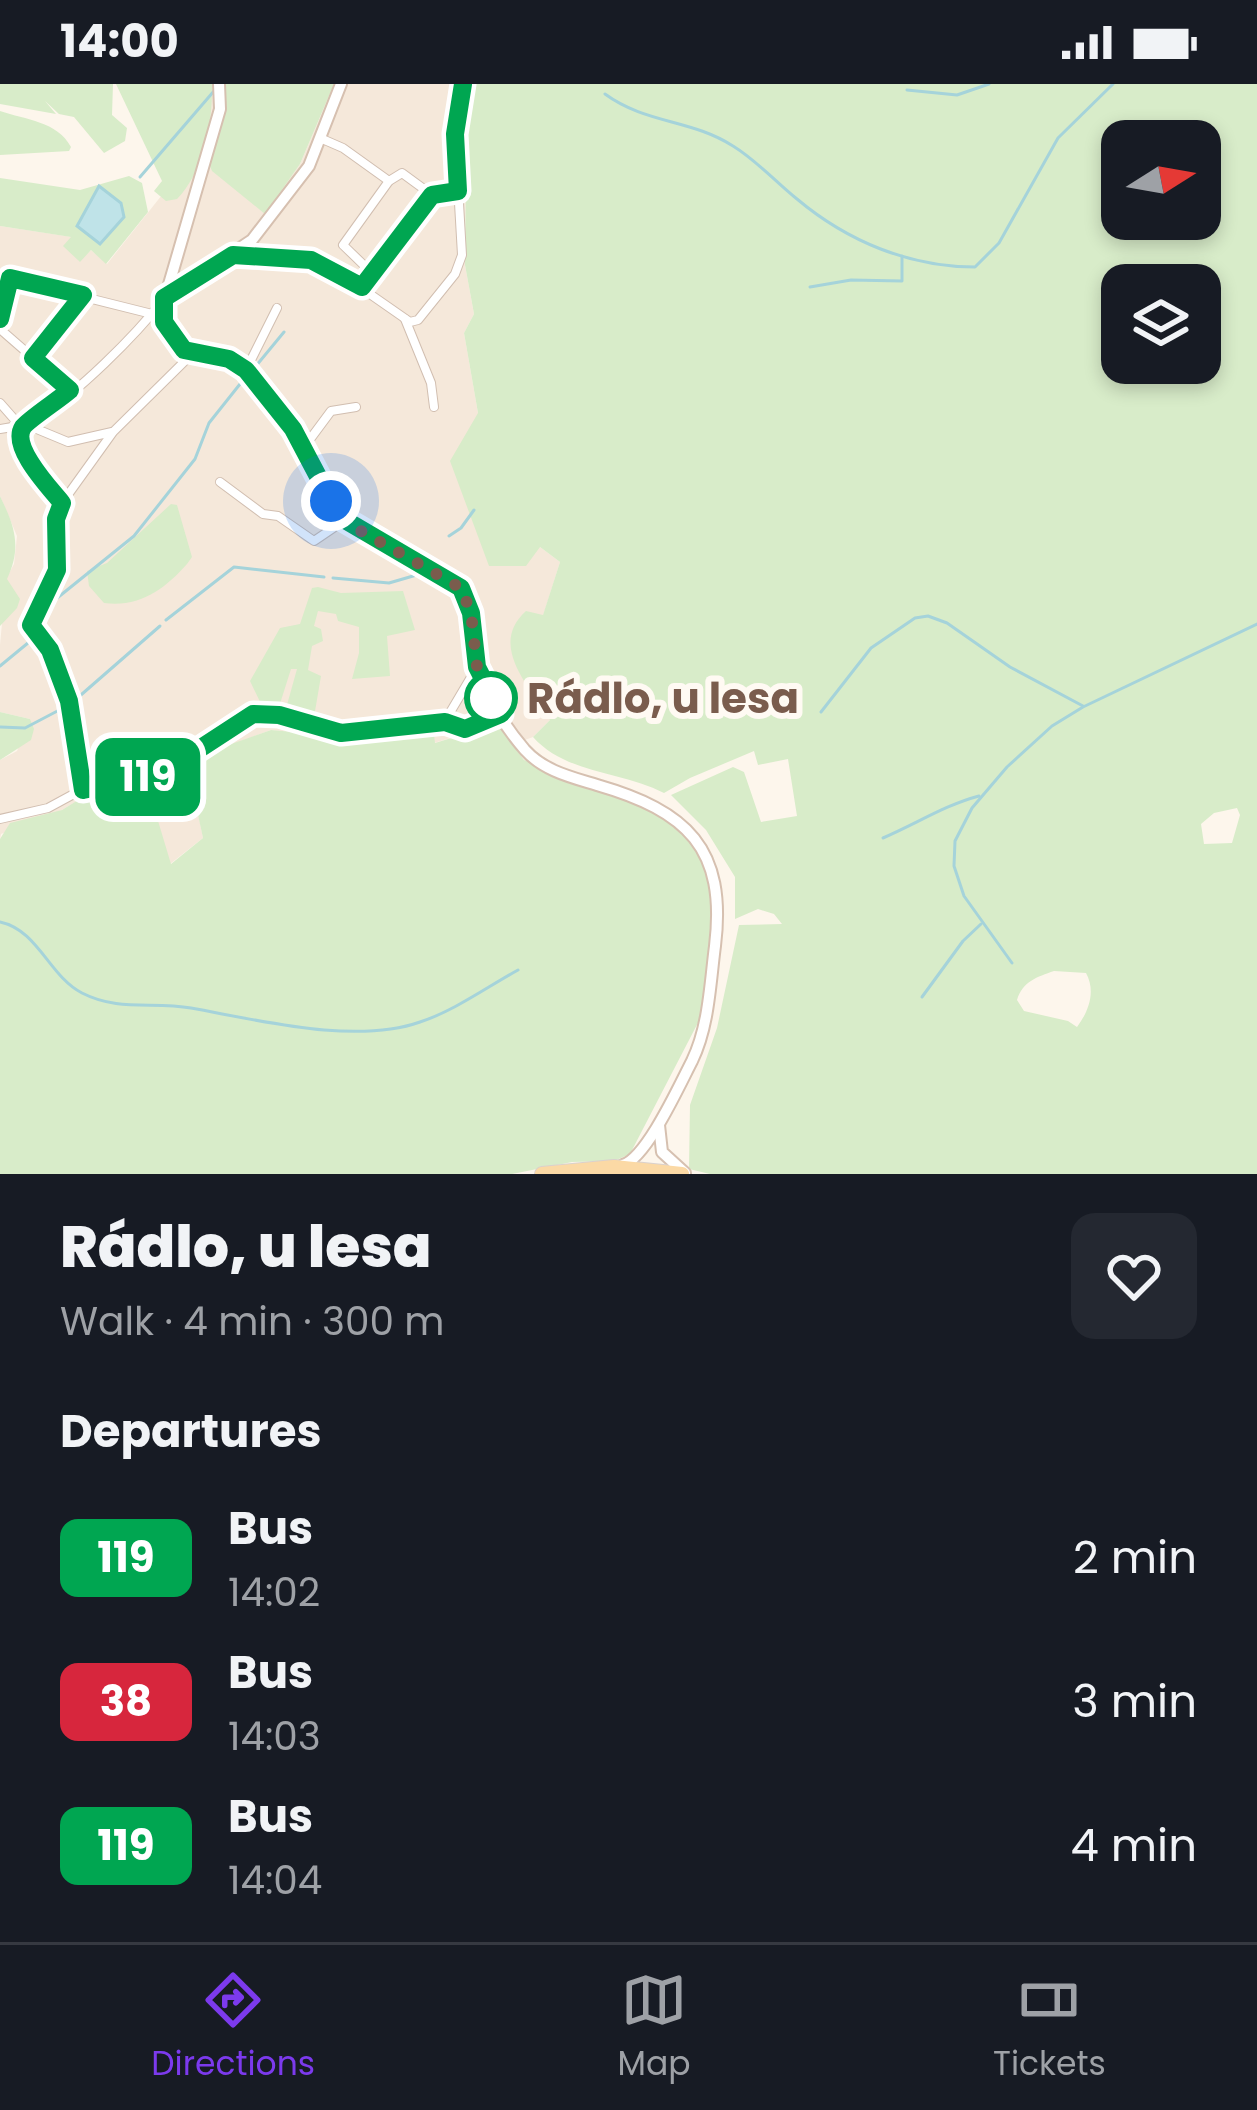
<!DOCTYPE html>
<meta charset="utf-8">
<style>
body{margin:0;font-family:Poppins,sans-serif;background:#242831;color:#f1f3f6;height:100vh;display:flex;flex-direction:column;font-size:45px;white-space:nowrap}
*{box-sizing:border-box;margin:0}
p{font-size:39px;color:#9ea1a6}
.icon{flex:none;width:66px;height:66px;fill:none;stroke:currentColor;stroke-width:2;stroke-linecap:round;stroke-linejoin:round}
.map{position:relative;height:1090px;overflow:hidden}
.details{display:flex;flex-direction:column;background:#171b24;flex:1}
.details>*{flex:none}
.badge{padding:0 24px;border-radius:18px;font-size:42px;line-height:78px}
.needle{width:78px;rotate:79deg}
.buttons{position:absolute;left:1101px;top:36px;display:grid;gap:24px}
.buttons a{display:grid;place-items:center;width:120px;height:120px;border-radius:24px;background:#171b24;box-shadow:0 6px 18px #0003;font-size:60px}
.you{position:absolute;width:60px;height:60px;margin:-30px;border:9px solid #fff;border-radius:50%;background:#1a73e8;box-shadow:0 0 0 18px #1a73e833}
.map>.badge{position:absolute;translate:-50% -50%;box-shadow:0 0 0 6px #fff}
h2{padding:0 60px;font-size:45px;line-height:108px}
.round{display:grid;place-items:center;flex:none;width:126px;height:126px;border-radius:24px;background:#242831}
.overview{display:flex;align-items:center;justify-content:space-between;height:204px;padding:0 60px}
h1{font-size:57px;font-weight:800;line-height:90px}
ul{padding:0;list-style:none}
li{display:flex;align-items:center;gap:36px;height:144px;padding:0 60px}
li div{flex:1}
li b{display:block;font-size:45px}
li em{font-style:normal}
li .badge{min-width:132px;font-weight:700;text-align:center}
.status{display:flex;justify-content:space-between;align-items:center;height:84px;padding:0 60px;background:#171b24;direction:ltr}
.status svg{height:33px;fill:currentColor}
.tab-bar{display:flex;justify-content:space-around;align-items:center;height:168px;border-top:3px solid #363941;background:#171b24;font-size:33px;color:#9ea1a6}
.tab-bar a{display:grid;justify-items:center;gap:6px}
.tab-bar .on{color:#7c3aed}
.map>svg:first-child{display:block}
.residential{fill:#f5e8da}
.green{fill:#d8ecc9;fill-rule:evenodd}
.water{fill:#bfe3e8;stroke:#a5d3da;stroke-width:3}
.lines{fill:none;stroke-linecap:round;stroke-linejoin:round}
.stream{stroke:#a5d3da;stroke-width:3}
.street-casing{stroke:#d1beb0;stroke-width:10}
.secondary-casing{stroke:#d6c0b0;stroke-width:14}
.primary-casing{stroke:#dad1cd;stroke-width:16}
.street{stroke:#fff;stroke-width:8}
.secondary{stroke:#fff;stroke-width:10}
.primary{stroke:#fbd9a5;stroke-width:14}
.line-casing{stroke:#fff;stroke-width:27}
.line{stroke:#00a651;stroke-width:18}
.walk{stroke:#7a5c4d;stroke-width:12;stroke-dasharray:0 21.6}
.stop-dot{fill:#fff;stroke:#00a651;stroke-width:6}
.labels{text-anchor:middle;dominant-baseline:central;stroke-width:12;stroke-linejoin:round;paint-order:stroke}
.stop-label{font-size:42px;font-weight:bold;fill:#7a5c4d;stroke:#fffaf3;text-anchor:start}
</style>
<div class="status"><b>14:00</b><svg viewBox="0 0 49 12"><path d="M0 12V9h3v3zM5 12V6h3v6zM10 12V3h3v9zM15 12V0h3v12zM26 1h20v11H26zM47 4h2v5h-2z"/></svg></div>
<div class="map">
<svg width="1257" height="1090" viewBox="0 0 1257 1090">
<rect width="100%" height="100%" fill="#fdf6ec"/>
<polygon class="residential" points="207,0 225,0 222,34 210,83 265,129 300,80 334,0 467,0 465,181 474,230 464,249 478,329 540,463 560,478 543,532 550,636 533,653 511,661 496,640 434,659 432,642 350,653 271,646 187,677 203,754 170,780 92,708 62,726 1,750 0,755 0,676 17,667 30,635 0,628 0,561 6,495 14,480 17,452 0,412 0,142 72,153 79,177 91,166 107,180 193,72"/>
<g class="green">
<polygon points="0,0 113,0 112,31 127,44 125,57 104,69 74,33 59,30 45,17 56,30 0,20"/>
<path d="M116 0H212C213 37 204 88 177 115L166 117 154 107 162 97Z"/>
<polygon points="225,0 334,0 300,80 265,130 212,87 209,80 222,34"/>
<path d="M467 0H1257V1090H710L689 1085 690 1021 717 944 739 841 782 840 774 830 758 825 735 835V793L706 746 671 711 733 683 744 688 761 738 797 732 788 675 758 681 754 667 690 694 664 709C621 687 566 690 533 653L550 636C529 602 488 561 526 527L543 531 560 478 540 463 526 482H489L450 377 478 329 464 249 474 230 465 181ZM1122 57H1200V135H1122ZM1122 201H1200V279H1122ZM1237 724 1240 731 1232 759 1204 760 1201 740 1214 729ZM1054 887 1086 889C1096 907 1089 927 1077 943L1068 937 1024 927 1017 916C1023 897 1037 893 1054 887Z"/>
<path d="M0 27C26 36 57 37 71 63L69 67 0 71Z"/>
<polygon points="129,92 142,99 148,128 106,180 91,166 80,178 63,162 71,153 0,142 0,94 80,106"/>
<path d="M0 412C15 443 22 463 7 495L20 515 17 524 0 542Z"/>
<path d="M171 420 177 421 192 473 187 480C165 505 139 524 104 519L89 502 87 487 107 479Z"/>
<polygon points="318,503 341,509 403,507 415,546 387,552 390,592 352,595 359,569 359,543 338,537 336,530 318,527 314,542 321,545 323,557 312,562 308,586 321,592 313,639 285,628 297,585 291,585 278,626 263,624 250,597 280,544 300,540 312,504"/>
<polygon points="0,628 30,635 34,645 31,656 0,676"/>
<polygon points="497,640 524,676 650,725 679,743 692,756 707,782 715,810 702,931 630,1070 614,1077 572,1078 512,1090 0,1090 0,755 10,739 62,726 91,708 146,697 171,780 203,754 186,676 271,646 350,653 433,642 435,659"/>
</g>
<polygon class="water" points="99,102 121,119 124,133 100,160 77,142"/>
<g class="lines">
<g class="stream">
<polyline points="907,6 957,11 989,0"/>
<path d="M605 10C646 40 691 35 733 62 756 76 776 98 797 115 847 157 909 183 975 183L999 159 1058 54 1113 0"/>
<polyline points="140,93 214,7"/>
<polyline points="810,203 851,196 902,197 902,172"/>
<polyline points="251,288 284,248"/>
<polyline points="449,452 461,444 474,426"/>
<polyline points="333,494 389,499 420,490"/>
<polyline points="166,536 234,483 324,493"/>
<polyline points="0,582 34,554 51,519 134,452 195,375 209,339 244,295"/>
<polyline points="74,617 160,542"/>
<polyline points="821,628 871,564 915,534 928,532 947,539 1010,583 1083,622"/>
<polyline points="0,643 25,644 65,623"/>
<path d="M883 754C916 740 945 721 979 712"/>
<path d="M0 838C38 846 49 892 82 909 119 928 153 917 191 924 258 936 355 961 420 938 454 927 487 903 518 886"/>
<polyline points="1012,879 964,812 954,782 955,757 972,724 1007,683 1052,642 1083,623 1257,540"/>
<polyline points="922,913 963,857 981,840"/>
</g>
<defs>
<g id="street">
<polyline points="320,54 343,64 389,97"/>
<polyline points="233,171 311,176 334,185 410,238 418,236 455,190 462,171 455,50 463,0"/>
<polyline points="373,190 343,161 389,97 402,89 432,111 458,107"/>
<polyline points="0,192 152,230"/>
<polyline points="362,203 432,111"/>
<polyline points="0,235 10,194"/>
<polyline points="405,235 431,299 434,323"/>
<polyline points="0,245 70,306"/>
<polyline points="33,274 83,211"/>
<polyline points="246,286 277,224"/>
<polyline points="0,319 15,336 68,358 112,348"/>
<path d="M24 341C16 372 45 396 62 419"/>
<path d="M0 345C13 343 26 341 37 334 77 310 135 252 164 215"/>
<polyline points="305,362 331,327 356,323"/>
<polyline points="220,398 263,430 278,432 314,457 345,436"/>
<polyline points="445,637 477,583"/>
<polyline points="83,705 69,617 50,566 31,541 57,486 56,435 62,419 113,348 193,269"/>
<polyline points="0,735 48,724 83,705 161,690 253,630 279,631 341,649 445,637 465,645 501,630"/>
</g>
<g id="secondary">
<path d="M219 0 220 25 165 214C162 290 214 253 247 288 267 308 288 335 303 359 319 386 325 416 348 438 374 463 448 481 463 508 476 529 472 555 476 579 481 607 506 644 525 666 544 687 571 693 597 701 687 727 727 764 715 862 710 900 709 942 692 977 679 1002 647 1073 623 1081"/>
<polyline points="165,214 252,156 309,82 341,0"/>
<polyline points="659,1041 662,1068 685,1089"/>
</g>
<polyline id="primary" points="542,1090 614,1083 682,1090"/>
</defs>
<use href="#street" class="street-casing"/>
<use href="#secondary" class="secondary-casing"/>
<use href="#primary" class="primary-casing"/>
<use href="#street" class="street"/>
<use href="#secondary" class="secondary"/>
<use href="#primary" class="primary"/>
</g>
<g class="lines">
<defs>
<path id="line" d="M0 235 10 194 83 211 33 274 70 306C60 315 29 335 23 343 10 363 50 404 62 419L56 435 57 486 31 541 50 566 69 617 83 706 161 690 253 630 279 631 341 649 445 638 465 645 501 630 477 583 471 529 461 504 345 436 331 417 293 345 246 286 229 275 184 266 164 238V214L233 171 311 176 362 203 432 111 458 107 455 50 463 0"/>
</defs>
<use href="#line" class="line-casing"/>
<use href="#line" class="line"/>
<polyline class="walk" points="331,417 354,443 461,504 471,529 477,583 491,614"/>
</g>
<circle class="stop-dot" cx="491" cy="614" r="24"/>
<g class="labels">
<g class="stop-label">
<text x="527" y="614">Rádlo, u lesa</text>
</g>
</g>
</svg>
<div class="buttons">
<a><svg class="needle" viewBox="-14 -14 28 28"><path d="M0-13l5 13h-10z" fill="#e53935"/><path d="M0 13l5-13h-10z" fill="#9ea1a6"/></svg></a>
<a><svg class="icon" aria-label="layers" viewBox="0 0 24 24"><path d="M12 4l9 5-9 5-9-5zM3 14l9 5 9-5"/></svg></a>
</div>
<div class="you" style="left:331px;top:417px"></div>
<b class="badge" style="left:148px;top:693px;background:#00a651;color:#fff">119</b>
</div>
<section class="details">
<div class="overview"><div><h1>Rádlo, u lesa</h1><p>Walk · 4 min · 300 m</p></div><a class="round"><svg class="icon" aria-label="heart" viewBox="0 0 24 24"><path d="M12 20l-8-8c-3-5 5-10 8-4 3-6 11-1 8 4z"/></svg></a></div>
<h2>Departures</h2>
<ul>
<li><span class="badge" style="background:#00a651;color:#fff">119</span><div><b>Bus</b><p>14:02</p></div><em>2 min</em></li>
<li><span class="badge" style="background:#d7263d;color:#fff">38</span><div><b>Bus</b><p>14:03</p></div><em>3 min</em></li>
<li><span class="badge" style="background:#00a651;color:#fff">119</span><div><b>Bus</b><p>14:04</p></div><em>4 min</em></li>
</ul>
</section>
<nav class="tab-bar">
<a class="on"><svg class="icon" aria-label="directions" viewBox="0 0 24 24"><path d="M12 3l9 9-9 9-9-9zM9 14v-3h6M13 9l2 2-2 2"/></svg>Directions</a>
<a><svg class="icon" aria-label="map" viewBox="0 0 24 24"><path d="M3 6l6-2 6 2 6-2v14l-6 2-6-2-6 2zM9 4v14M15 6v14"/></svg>Map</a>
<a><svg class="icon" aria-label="tickets" viewBox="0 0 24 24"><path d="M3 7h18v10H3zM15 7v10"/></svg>Tickets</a>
</nav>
